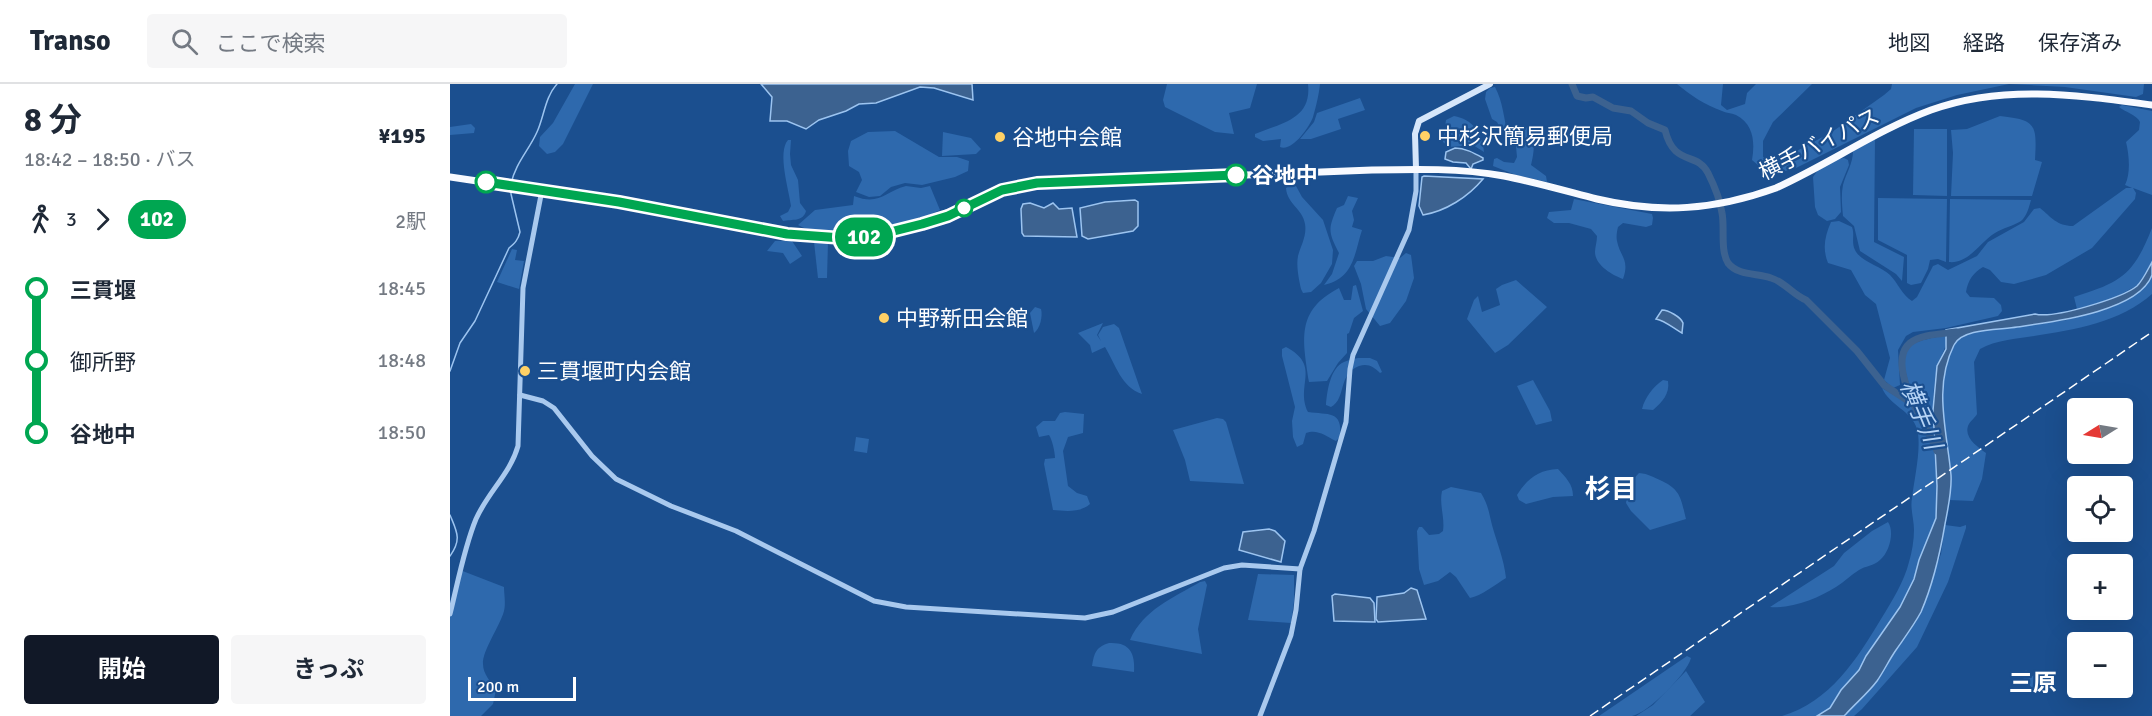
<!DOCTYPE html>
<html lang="ja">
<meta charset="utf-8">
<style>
body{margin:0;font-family:Signika,"Noto Sans JP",sans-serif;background:#f6f6f7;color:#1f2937;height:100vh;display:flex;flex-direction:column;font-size:22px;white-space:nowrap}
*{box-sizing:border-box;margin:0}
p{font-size:20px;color:#747a83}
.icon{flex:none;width:33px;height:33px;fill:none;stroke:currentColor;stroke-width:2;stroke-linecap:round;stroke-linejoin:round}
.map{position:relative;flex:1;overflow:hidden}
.drawer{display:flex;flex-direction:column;background:#fff;width:450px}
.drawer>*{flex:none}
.badge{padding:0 12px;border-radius:20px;font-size:21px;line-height:39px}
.needle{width:39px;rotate:259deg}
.fabs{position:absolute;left:1617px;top:314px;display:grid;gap:12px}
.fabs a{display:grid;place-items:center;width:66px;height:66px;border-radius:6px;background:#fff;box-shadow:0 6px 24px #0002;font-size:30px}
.scale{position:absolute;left:18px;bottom:15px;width:108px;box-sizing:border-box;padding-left:6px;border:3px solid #fff;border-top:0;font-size:16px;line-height:21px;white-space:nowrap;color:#fff;-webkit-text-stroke:4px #1b4f8f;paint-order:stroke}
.map>.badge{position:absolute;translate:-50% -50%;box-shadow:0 0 0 3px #fff}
.legs{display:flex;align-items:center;gap:9px;height:66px;padding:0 24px;font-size:20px}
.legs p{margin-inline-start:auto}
.overview{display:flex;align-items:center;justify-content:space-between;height:102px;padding:0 24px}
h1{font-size:33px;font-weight:700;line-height:45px}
.cta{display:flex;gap:12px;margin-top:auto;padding:12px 24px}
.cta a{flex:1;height:69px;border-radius:6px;background:#111827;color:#fff;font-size:24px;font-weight:700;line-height:69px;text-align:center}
.cta a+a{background:#f6f6f7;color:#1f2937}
ul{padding:0 24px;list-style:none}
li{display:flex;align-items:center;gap:21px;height:72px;font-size:22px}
li i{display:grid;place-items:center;width:9px;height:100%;margin:0 8px;background:currentColor}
li i::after{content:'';width:15px;height:15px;margin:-8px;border:4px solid;border-radius:50%;background:#fff}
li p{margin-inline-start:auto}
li:first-child i{background:linear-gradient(#0000 50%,currentColor 0)}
li:last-child i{background:linear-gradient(currentColor 50%,#0000 0)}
header{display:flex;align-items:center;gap:36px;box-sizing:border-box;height:84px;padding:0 30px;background:#fff;border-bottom:2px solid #e0e1e3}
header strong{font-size:28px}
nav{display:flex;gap:33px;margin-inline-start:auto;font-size:21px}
.search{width:420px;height:54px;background:#f6f6f7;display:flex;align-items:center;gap:15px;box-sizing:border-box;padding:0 21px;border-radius:6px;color:#747a83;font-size:22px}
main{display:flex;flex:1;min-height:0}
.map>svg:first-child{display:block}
.green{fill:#2e69ad}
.water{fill:#3c6290;stroke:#9cc4f0;stroke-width:1.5}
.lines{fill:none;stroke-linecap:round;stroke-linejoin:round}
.stream{stroke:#9cc4f0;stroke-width:1.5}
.river{stroke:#3c6290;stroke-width:7}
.tertiary{stroke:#a9c9ee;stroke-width:5}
.secondary{stroke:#d6e6fa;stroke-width:6}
.trunk{stroke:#f8faff;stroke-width:7}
.rail{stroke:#fff;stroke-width:1.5;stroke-dasharray:10 4.5;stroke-linecap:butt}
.line-1-casing{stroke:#fff;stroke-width:14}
.line-1{stroke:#00a651;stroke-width:9}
.poi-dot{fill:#ffd166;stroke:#1b4f8f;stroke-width:2}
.stop-1-dot{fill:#fff;stroke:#00a651;stroke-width:3}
.labels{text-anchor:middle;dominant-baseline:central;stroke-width:4.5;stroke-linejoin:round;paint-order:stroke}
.poi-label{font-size:22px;fill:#fff;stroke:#1b4f8f;text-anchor:start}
.street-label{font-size:22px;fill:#fff;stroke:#1b4f8f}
.stop-label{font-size:22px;font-weight:bold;fill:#fff;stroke:#1b4f8f;text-anchor:start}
.water-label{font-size:24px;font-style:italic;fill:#b5d3f5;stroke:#1b4f8f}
.neighbourhood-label{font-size:24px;font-weight:bold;fill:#fff;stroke:#1b4f8f}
.quarter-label{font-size:26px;font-weight:bold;fill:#fff;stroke:#1b4f8f}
</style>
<header>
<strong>Transo</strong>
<div class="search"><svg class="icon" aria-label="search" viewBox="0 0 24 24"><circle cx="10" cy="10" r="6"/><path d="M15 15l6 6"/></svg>ここで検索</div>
<nav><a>地図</a><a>経路</a><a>保存済み</a></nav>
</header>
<main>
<section class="drawer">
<div class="overview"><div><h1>8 分</h1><p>18:42 – 18:50 · バス</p></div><b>¥195</b></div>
<div class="legs"><svg class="icon" aria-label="walk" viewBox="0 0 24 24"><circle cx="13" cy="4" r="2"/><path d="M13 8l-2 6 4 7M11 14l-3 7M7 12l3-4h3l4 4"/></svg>3<svg class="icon" aria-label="forward" viewBox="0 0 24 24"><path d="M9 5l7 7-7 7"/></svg><b class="badge" style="background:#00a651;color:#fff">102</b><p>2駅</p></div>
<ul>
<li><i style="color:#00a651"></i><b>三貫堰</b><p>18:45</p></li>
<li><i style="color:#00a651"></i><span>御所野</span><p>18:48</p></li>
<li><i style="color:#00a651"></i><b>谷地中</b><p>18:50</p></li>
</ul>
<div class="cta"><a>開始</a><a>きっぷ</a></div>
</section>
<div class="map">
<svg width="1702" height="632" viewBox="0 0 1702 632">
<rect width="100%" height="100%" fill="#1b4f8f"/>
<g class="green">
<polygon points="125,0 143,0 113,60 105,68 97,70 89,62 90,53 103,39"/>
<polygon points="717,0 807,0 800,24 779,29 784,50 765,48 715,23 713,16"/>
<path d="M858 0H870C869 10 866 23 863 33 859 44 842 68 830 63L831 55 813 57 805 53V50C830 39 862 36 858 0Z"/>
<path d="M1227 0H1273L1271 21 1277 26 1295 20 1297 9 1306 0H1362L1323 38 1313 57V73L1326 78 1382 48 1434 11 1441 5 1442 0H1694L1693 10 1686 13 1615 3 1559 0 1507 11 1466 24 1346 84 1331 88 1322 93 1302 76C1305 59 1304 40 1286 31 1281 29 1276 29 1272 27 1255 21 1240 11 1227 0Z"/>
<path d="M1045 3C1053 18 1054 35 1058 52L1055 53 1047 38 1042 35 1035 15 1036 8 1040 4Z"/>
<polygon points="910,14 915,26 888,35 891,45 861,55 850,55 864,38 867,29"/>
<path d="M1672 21 1702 27V111L1683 104 1686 109 1685 115 1642 164 1596 191 1564 200 1551 198 1540 186 1533 183C1523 189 1518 196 1516 208L1520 213 1544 214 1551 221 1552 227 1548 232 1496 244 1463 248 1456 252 1448 266 1450 301 1443 304 1434 296 1440 274 1426 220 1415 211 1401 186 1378 179C1372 164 1375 152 1381 138L1389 137 1402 143C1405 151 1401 158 1405 166 1411 178 1431 182 1440 191 1448 199 1452 211 1462 217L1467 213 1483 182 1488 180 1498 186 1527 172 1538 158 1574 138 1584 125 1590 124C1601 133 1607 142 1623 142L1676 104H1682L1675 101C1681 89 1679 70 1676 58L1689 46 1690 38C1687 31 1675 28 1669 23Z"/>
<path d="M1004 32C1022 35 1033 49 1034 68L1023 61 999 63 993 58 996 36Z"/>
<path d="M1550 32C1586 36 1587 40 1585 76L1592 78 1582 112H1501L1503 69 1501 46 1517 45Z"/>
<polygon points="21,40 25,44 24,49 0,51 0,43"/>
<path d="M1073 43H1076C1087 54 1084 68 1081 81L1096 92 1097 98 1066 91 1043 82 1044 75 1047 74 1054 78 1064 79 1067 73 1065 52Z"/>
<polygon points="1464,45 1497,45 1497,112 1463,111"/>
<polygon points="445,47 489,73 507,73 519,77 518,87 505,93 472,101 455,99 441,103 430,112 419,113 406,108 412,96 409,88 399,82 398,67 401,57 418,48"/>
<polygon points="493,48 521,54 531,65 526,70 492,72"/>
<path d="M1425 54 1424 158 1454 173 1452 197 1446 190 1410 167 1404 142 1393 132C1392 121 1391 111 1393 101 1396 89 1403 80 1403 67Z"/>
<path d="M338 56H341L340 70 341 81 348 96 350 119 356 127C353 138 342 135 333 137L330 132 338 128 341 122C339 106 327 68 338 56Z"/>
<polygon points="1394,74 1398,76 1399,81 1390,103 1391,128 1385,135 1377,137 1368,131 1365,123 1363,93 1368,86 1387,75"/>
<path d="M841 100 846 102 852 113 873 136 883 166 882 180 871 199 861 208 853 209 851 205C849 196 846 182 848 172 851 161 857 152 855 140 853 125 837 120 836 104Z"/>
<path d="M456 102 471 104 480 102 490 126C458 142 380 160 348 141L365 126 403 121 404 112C429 122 434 108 456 102Z"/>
<path d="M898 112 908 114 902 127 904 136 902 143 912 146C904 171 904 194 874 201L882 190 889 169C878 148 878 145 887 124L894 121Z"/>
<polygon points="1428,114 1497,115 1496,178 1488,175 1480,176 1478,185 1471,199 1461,201 1457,199 1457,171 1428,156"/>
<path d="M1124 115 1202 130 1203 134 1202 141 1196 143 1173 139 1168 143C1167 147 1166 153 1167 157 1170 173 1180 175 1173 195 1162 191 1145 181 1145 168 1145 163 1147 158 1147 152L1141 145 1119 139H1104L1097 134 1099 128 1121 126Z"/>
<path d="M1500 115 1581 116C1579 123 1577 132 1571 137 1563 142 1553 144 1545 149 1530 158 1519 180 1499 178Z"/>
<path d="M1702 144V178L1688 201 1662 215 1627 225 1624 213C1671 198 1683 192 1702 144Z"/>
<polygon points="325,157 342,157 352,172 340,180 333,169 317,167"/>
<polygon points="364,158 378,158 377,194 368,194"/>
<polygon points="62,165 67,166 65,176 74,177 69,205 47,198"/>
<polygon points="956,169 961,171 964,194 956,217 940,239 930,242 916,225 911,200 904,182 907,177 923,177 936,172 950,174"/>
<path d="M1702 191V210C1671 238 1624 246 1584 252 1566 255 1546 256 1530 265L1524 278 1527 330C1525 334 1520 337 1518 342 1514 354 1528 363 1536 369L1532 395 1523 417 1499 416 1501 391 1493 338V312L1495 283 1506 257 1520 250 1541 244 1567 243 1617 236 1663 223 1691 205Z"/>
<polygon points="1066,196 1097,223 1058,261 1045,269 1017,235 1024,216 1028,212 1032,228 1050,221 1046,205 1052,201"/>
<path d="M906 201 913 227 904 234 899 249 897 250V269L888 279 877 297 859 298C853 256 845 227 889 204L894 216H901L903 202Z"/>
<path d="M585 223 591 225C593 232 590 245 584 249L580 229Z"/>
<path d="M653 239 647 251 651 257 648 251 653 243 664 240 669 244 692 310C671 303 666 281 655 263L642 269 640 261 628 249Z"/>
<path d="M1497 251C1497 266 1490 271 1487 284 1482 307 1482 333 1484 357 1475 342 1445 279 1457 265 1466 255 1485 254 1497 251Z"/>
<path d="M836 263C872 282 845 301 858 328 878 331 893 326 890 353L886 357C875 352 868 345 856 349L853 360 847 363 843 353 842 337 845 323 832 272V265Z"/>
<path d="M908 274H920L927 277 932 288 930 289C924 283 918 279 909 282 887 291 897 314 881 323L876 321C877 308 880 284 894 278 898 276 903 275 908 274Z"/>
<polygon points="1083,296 1100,327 1102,337 1086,341 1067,302"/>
<path d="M1213 296 1218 297C1220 310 1212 318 1203 326L1192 325C1195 313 1203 303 1213 296Z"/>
<path d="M1432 304 1461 321 1484 367 1487 402 1486 434 1469 476 1464 495 1450 523 1416 572 1409 586 1391 606 1380 624 1367 632H1332C1380 618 1407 575 1431 535 1442 517 1454 498 1459 478 1462 468 1464 456 1464 446 1464 435 1460 425 1462 414 1464 396 1472 363 1467 345 1462 327 1439 321 1432 304Z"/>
<path d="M615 328 634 330 633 349 618 353 613 367 618 402 627 409 637 412 640 420C630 429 615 427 603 426L594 380 595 375 605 374C605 368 602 355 599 351L589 353 586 343 593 337H605L610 329Z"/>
<polygon points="767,334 773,335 776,338 794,400 740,397 735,376 723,346"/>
<polygon points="406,353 419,355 417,369 404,367"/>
<path d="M1108 385C1116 394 1123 400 1123 412L1103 413 1076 420 1069 416 1067 411C1077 395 1088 386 1108 385Z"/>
<path d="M1189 389C1199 390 1203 393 1212 397 1231 406 1231 415 1236 435L1200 446 1181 427 1176 419 1179 400Z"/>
<path d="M1001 403 1031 409C1038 420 1039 429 1042 441 1047 459 1054 475 1056 494 1046 500 1031 512 1020 514L1006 493 1000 488 988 497 974 501 969 485 967 447 969 443H972L979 451 989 450 993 447C995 433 989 421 992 407Z"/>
<path d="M1438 438C1445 448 1439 469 1430 476 1424 482 1415 482 1409 486 1401 491 1394 498 1386 503 1369 514 1341 525 1320 523L1384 482 1394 469 1422 447Z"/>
<polygon points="1495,441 1510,443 1516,441 1516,444 1498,498 1467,563 1412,625 1404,632 1394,632 1417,608 1459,548 1470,528 1491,470"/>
<path d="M10 486 54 503C54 510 56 520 54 527 50 542 32 567 33 580 33 590 41 598 46 606L43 620 31 632H0V519Z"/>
<polygon points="808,490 844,491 844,517 841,539 798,536"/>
<path d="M755 497 757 501 748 545 752 570 680 556C693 526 723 514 750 498Z"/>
<path d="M659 559C680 558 685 569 684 588L642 582C644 569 646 563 659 559Z"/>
<path d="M1237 572 1241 574C1237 590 1198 629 1182 632 1172 632 1159 632 1149 632Z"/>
<polygon points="1576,586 1581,593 1584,591 1589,601 1583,605 1572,593"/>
<polygon points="1236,587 1255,618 1240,632 1186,632 1203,621"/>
</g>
<g class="water">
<polygon points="311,0 522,0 523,16 484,4 470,3 426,19 409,20 396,27 369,36 356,45 337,37 320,37 322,13"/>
<path d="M1005 64C1015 64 1024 69 1033 74V76L1023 80 1021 85 1016 79 1003 78 995 75 996 68Z"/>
<path d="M974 92 1033 95C1018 113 996 127 973 131L969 122 972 93Z"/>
<polygon points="685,116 688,118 688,142 683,147 638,155 632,152 630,124 655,118"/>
<polygon points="580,119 594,124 603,119 609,125 622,124 627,153 574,152 572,149 571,125 573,120"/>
<path d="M1702 178C1702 181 1702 188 1702 191 1689 228 1601 238 1567 243 1551 246 1512 244 1504 261 1483 303 1497 347 1501 391 1502 407 1498 424 1495 440 1490 470 1483 500 1471 528 1464 541 1455 553 1446 566 1439 576 1434 587 1427 597 1418 609 1406 619 1396 630L1394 632H1367L1380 624 1391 606 1409 586 1416 572 1450 523 1464 495 1469 476 1486 434 1487 402 1483 326 1487 282 1496 265V246L1585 230C1604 235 1672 214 1687 202 1693 196 1698 185 1702 178Z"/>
<path d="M1212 226C1218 226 1231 233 1233 239 1233 240 1232 248 1232 249 1224 245 1216 237 1206 235Z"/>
<polygon points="819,445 825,447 835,457 831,478 789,466 793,448"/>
<polygon points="961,504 967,506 976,535 928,538 926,535 927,513 954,509"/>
<polygon points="885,510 920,514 924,519 925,538 884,537 882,512"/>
</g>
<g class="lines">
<g class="stream">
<path d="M61 100C65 80 79 66 87 48 94 33 95 13 107 0"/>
<path d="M0 287 10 259 25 237 59 164C65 159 68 156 70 148L61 110V104"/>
<path d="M0 431C7 448 12 455 0 472"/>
</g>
<g class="river">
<path d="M1122 0 1127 12 1136 14 1143 13 1163 24 1181 27 1198 39 1215 46C1224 83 1247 67 1258 89 1264 101 1270 115 1272 129 1275 143 1270 166 1278 179 1288 192 1308 189 1321 194 1335 198 1343 211 1356 216L1407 267 1434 301 1463 320"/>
<path d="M1487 367C1478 343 1434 281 1460 259 1471 250 1492 250 1506 248"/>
</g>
<g class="tertiary">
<polyline points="70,311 93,317 104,324 142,372 166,395 221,422 286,447 424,517 456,523 635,534 663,528 774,484 792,481 850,485"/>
<path d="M0 530C8 498 14 464 26 435 38 408 60 390 68 362L73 204 92 106"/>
<polyline points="810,632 841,551 846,526 850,485 864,447 896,338 900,285 903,271 959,146 966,107 966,85"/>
</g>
<polyline class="secondary" points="966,85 965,50 969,37 1040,0"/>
<path class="trunk" d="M0 93 169 118 337 150 391 154 428 151 472 140 498 132 552 106 587 99 922 86C966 85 1010 84 1054 92 1085 98 1116 107 1147 115 1210 130 1265 126 1326 104 1379 80 1427 46 1481 26 1553 0 1627 11 1702 21"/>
<polyline class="rail" points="1140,632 1702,248"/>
</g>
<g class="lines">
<defs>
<polyline id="line-1" points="36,98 169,118 337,150 392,154 428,151 472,140 498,132 552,106 587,99 786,91"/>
</defs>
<use href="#line-1" class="line-1-casing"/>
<use href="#line-1" class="line-1"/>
</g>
<g class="poi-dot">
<circle cx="975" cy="52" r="6"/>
<circle cx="550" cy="53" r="6"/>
<circle cx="434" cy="234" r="6"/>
<circle cx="75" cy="287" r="6"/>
</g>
<g class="stop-1-dot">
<circle cx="786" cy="91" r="10"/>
<circle cx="36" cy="98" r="10"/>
<circle cx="514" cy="124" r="8"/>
</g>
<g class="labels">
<g class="poi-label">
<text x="987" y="52">中杉沢簡易郵便局</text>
<text x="562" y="53">谷地中会館</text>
<text x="446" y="234">中野新田会館</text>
<text x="87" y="287">三貫堰町内会館</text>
</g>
<g class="street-label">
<text transform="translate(1369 60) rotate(-27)">横手バイパス</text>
</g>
<g class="stop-label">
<text x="802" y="91">谷地中</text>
</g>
<g class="water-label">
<text transform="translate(1471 331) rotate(68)">横手川</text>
</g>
<g class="neighbourhood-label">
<text x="1583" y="599">三原</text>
</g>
<g class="quarter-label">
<text x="1161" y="406">杉目</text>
</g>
</g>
</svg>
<div class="fabs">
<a><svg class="needle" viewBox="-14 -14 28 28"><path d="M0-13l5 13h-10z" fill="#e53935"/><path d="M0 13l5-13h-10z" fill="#747a83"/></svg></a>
<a><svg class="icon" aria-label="locate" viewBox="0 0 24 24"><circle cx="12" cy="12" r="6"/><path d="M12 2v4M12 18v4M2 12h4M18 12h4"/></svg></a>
<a>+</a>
<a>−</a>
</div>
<div class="scale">200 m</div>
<b class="badge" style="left:414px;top:153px;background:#00a651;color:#fff">102</b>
</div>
</main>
